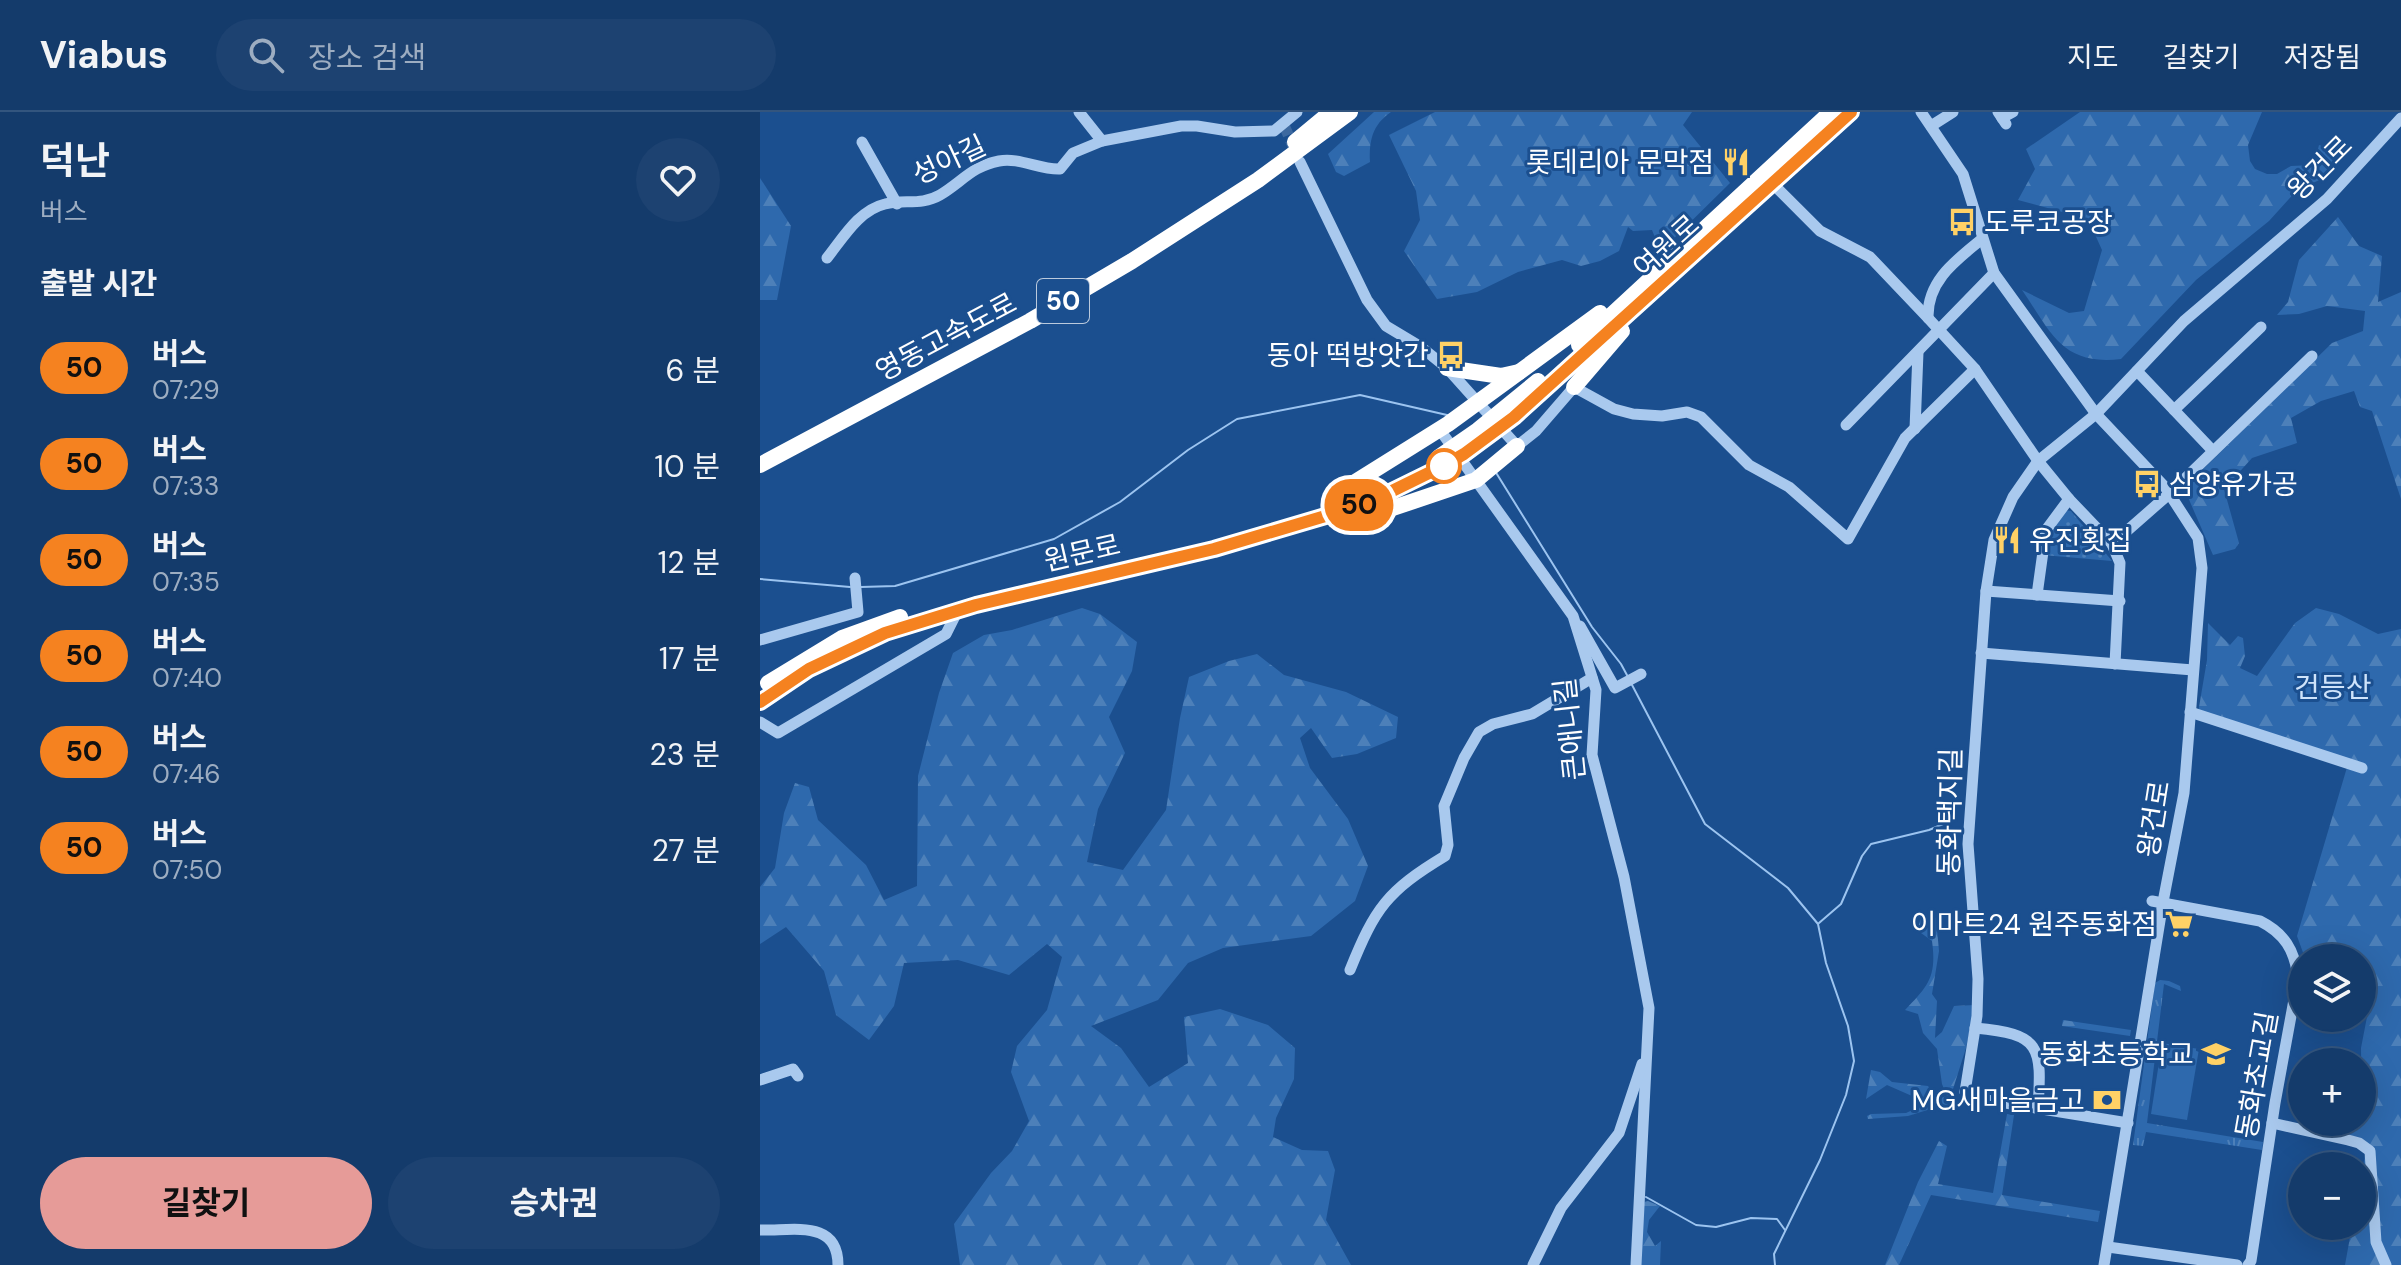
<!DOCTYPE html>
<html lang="ko">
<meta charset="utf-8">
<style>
body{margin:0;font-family:"DM Sans","Noto Sans KR",sans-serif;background:#1d4271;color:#f1f3f6;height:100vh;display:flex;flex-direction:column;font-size:30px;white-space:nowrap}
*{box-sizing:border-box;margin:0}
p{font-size:26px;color:#9dadc1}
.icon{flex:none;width:44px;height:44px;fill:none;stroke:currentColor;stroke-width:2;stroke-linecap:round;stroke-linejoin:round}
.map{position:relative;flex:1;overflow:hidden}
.side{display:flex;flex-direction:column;background:#143b6b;width:760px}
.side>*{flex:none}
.badge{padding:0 16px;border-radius:26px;font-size:28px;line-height:52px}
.buttons{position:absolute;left:1528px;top:832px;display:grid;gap:16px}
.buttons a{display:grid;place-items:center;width:88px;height:88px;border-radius:50%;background:#143b6b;box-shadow:0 8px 32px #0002,0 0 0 2px #33557e;font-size:40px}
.map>.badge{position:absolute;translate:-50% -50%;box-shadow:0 0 0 4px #fff}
h2{padding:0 40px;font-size:30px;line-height:72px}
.round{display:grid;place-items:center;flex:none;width:84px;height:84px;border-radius:42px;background:#1d4271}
.summary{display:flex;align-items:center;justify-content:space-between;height:136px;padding:0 40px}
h1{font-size:38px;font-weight:700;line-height:60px}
.primary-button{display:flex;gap:16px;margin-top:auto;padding:16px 40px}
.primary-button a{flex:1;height:92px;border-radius:48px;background:#e69b98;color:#111;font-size:32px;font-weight:700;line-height:92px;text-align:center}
.primary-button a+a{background:#1d4271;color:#f1f3f6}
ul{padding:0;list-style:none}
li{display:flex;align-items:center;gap:24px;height:96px;padding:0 40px}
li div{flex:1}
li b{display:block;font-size:30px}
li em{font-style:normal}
li .badge{min-width:88px;font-weight:700;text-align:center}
header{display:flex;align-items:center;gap:48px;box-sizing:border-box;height:112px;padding:0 40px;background:#143b6b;border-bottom:2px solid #33557e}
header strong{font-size:38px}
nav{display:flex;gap:44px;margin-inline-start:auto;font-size:28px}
.search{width:560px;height:72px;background:#1d4271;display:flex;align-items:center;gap:20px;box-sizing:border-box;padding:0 28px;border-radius:44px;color:#9dadc1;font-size:30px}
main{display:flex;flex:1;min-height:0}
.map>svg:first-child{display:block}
.grass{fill:url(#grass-tufts)}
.forest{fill:url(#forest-firs)}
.park{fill:url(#park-dots)}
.garden{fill:#2e69ad}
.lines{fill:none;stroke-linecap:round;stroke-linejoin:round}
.stream{stroke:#9cc4f0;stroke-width:2}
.minor-tunnel{stroke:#3d69a0;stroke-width:11;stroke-dasharray:11 5.5;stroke-linecap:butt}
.minor{stroke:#a9c9ee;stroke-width:11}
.highway{stroke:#fff;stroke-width:16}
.line-casing{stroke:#fff;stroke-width:18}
.line{stroke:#f58220;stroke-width:12}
.stop-dot{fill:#fff;stroke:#f58220;stroke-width:4}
.labels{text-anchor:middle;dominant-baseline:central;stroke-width:6;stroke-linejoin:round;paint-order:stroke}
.shield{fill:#1b4f8f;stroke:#bbcadd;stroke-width:2}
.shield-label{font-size:26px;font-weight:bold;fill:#fff}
.street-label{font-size:28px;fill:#fff;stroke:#1b4f8f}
.poi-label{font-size:28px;fill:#fff;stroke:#1b4f8f;text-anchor:end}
.park-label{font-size:28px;fill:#cfe3fa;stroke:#1b4f8f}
</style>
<header>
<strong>Viabus</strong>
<div class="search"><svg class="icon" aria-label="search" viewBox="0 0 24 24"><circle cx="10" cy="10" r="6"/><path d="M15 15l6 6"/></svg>장소 검색</div>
<nav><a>지도</a><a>길찾기</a><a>저장됨</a></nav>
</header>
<main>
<section class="side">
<div class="summary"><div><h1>덕난</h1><p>버스</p></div><a class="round"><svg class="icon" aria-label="heart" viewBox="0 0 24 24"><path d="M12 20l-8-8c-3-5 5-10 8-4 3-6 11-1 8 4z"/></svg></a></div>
<h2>출발 시간</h2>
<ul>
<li><span class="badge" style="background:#f58220;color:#111">50</span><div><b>버스</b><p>07:29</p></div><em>6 분</em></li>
<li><span class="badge" style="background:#f58220;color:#111">50</span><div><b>버스</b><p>07:33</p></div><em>10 분</em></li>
<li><span class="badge" style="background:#f58220;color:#111">50</span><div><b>버스</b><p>07:35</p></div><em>12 분</em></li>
<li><span class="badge" style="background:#f58220;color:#111">50</span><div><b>버스</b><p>07:40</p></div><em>17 분</em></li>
<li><span class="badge" style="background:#f58220;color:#111">50</span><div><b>버스</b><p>07:46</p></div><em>23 분</em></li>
<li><span class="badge" style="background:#f58220;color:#111">50</span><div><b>버스</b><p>07:50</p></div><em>27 분</em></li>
</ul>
<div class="primary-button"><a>길찾기</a><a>승차권</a></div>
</section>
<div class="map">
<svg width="1641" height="1153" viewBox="0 0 1641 1153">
<defs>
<pattern id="grass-tufts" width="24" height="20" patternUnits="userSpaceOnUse" patternTransform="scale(2)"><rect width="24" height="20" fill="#2e69ad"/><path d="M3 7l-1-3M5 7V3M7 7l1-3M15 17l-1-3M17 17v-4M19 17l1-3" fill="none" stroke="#4d80b9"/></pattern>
<pattern id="forest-firs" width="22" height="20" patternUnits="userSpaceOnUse" patternTransform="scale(2)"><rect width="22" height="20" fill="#2e69ad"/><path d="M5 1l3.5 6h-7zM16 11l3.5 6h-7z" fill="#4d80b9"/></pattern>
<pattern id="park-dots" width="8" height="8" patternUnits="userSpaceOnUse" patternTransform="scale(2)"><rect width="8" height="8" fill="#2e69ad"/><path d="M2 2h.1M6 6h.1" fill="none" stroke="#4d80b9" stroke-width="1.8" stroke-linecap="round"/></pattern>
</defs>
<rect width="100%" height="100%" fill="#1b4f8f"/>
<polygon class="grass" points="1400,868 1409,869 1420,874 1421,879 1404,872 1387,1011 1503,1030 1502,1038 1386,1020 1383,1034 1373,1033 1395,871"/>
<g class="forest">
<path d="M614 0H631C612 13 609 29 610 50L584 64 576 60 568 42Z"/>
<polygon points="675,0 932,0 923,13 970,71 904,136 898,133 892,118 873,119 868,115 859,139 840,149 821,154 802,148 758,160 717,180 677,187 644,139 660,108 656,79 629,23"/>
<path d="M1320 0H1502L1488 33 1490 49 1495 57 1507 62H1517L1531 54 1554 53 1559 33 1586 42 1564 66 1537 78 1509 109 1436 168 1361 247C1301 254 1291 220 1262 178L1309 201 1324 199 1342 138 1328 107 1258 88 1275 57 1266 37Z"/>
<polygon points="0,66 31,114 17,188 0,188"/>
<polygon points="1578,105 1599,134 1622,144 1618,190 1641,180 1641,387 1612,299 1600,295 1594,279 1561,289 1531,306 1537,331 1492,346 1464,377 1479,431 1475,437 1453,443 1424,376 1572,231 1603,219 1605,199 1567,194 1539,202 1517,203 1528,190 1539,148"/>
<polygon points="322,496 340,502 377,530 372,559 349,605 365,641 338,697 327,750 363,758 406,698 420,606 429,565 469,549 497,542 524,563 586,580 638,605 636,626 597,642 572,646 551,616 540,626 550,656 588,707 608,754 595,789 551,824 463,836 428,851 398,888 331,914 361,936 389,975 428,951 424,905 460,897 508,913 535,936 534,967 516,1006 513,1025 542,1038 568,1039 575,1058 566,1108 591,1153 200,1153 194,1112 231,1061 252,1039 269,1009 251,960 257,934 287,898 302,845 287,832 249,863 198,848 144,851 134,894 109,928 76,903 64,859 26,815 0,832 0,775 15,756 24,701 35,671 49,675 58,708 106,753 124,788 157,774 158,664 179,581 193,541 224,523 252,518"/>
<polygon points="1556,496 1579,502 1618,522 1641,517 1641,1153 1631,1153 1620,1132 1608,1033 1588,1022 1590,1010 1602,1010 1601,936 1612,879 1602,876 1602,846 1545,846 1537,824 1588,652 1438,601 1447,548 1448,511 1470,533 1478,524 1483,526 1485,544 1480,556 1497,564 1535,511"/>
<path d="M1171 804 1176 806 1179 839 1172 882 1177 889 1175 926 1182 920 1194 894 1215 893 1206 936 1186 999 1177 995 1148 1004 1108 1007 1107 1004 1111 1002 1146 1001 1168 991 1127 973 1106 987 1111 958 1120 960 1132 970 1168 974 1177 987 1187 984 1182 972 1177 937 1163 921 1158 902 1145 898C1168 874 1177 865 1172 829L1157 818 1161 806Z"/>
<polygon points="1303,908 1371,918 1370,924 1302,914"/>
<polygon points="1247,1002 1254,1003 1242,1083 1340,1099 1338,1110 1171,1083 1139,1153 1125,1153 1158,1070 1179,1029 1187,1034 1178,1072 1233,1081"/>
<polygon points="1602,1035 1608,1041 1623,1153 1585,1153 1592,1114 1602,1114 1602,1060 1605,1043"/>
<polygon points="888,1089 900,1094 889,1108 887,1120 895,1134 901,1129 900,1153 878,1153 883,1090"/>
</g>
<polygon class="park" points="1304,398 1311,399 1352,449 1283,443 1288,424"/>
<polygon class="garden" points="1402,931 1439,937 1427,1008 1391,1002"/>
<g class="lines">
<g class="stream">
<polyline points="735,359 832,515 861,552 868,565"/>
<polyline points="0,467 90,475"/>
<polyline points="101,475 135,474 294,427 360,390 428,338 477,307 600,283 687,303"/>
<polyline points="871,571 945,712 1028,776 1058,812 1066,851 1088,914 1094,949 1086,983 1060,1048 1014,1142 1015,1153"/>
<polyline points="1059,811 1081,792 1102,744 1111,732 1169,718 1195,707"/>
<polyline points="886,1085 936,1113 956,1115 991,1106 1017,1107 1025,1118"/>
</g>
<polyline class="minor-tunnel" points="524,13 535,39"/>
<g class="minor">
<polyline points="319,0 342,29"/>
<polyline points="1161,0 1203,62 1234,161 1336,302 1405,375 1438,426 1442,456 1424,681 1403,790 1344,1153"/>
<polyline points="1238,0 1246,12"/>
<polyline points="1242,6 1253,0"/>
<polyline points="1171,14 1193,0"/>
<polyline points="102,30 137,92"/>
<polyline points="540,50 607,188 626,214 661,235 687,256 757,334 776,319 814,275 854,297 873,302 902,304 927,300 941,305 989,353 1029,375 1088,427 1145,326 1215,257"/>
<polyline points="1013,72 1060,119 1110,145 1168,206 1215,257 1278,349 1309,387 1352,432 1360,451 1355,552"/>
<path d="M67 146C83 126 99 98 125 92 144 87 161 94 180 83 202 70 212 54 239 49 259 45 280 58 300 57L313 41 342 29 421 14H437L475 20 514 19 537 0"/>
<path d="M1168 206C1167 169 1195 149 1222 127"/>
<polyline points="1377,259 1453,339"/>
<polyline points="1414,298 1501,215"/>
<polyline points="1086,313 1234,161"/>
<polyline points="1155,317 1158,240"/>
<polyline points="680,318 813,504 836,578 832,643 864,765 889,896 876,1153"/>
<polyline points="1352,432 1409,382 1552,244"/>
<polyline points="1226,479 1360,489"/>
<polyline points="1277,483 1286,418 1309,387"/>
<polyline points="820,514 855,576 881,562"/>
<polyline points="0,528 98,500 95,466"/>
<polyline points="1221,541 1433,558"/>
<polyline points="1430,600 1602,656"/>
<polyline points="0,610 18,621 186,522 198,498"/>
<path d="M1392 789 1500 809C1524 821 1535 838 1538 866L1515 991 1491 1149 1488 1153"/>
<path d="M590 858C615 796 627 779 685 744L688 733 684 694 704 646 719 620 733 612 772 602 832 566"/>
<path d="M1215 916C1281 922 1282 934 1278 996"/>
<polyline points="0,968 33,957 38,964"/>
<polyline points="1368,1011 1208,985 1205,980 1217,904 1218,867 1208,732 1226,479 1234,428 1253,385 1278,349 1336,302 1424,209 1567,87 1641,6"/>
<polyline points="1512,1011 1588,1028 1599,1031 1610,1039 1616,1130 1626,1153"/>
<path d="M0 1118C33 1119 78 1107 78 1153"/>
<polyline points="1348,1135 1477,1153"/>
<polyline points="773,1153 801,1096 859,1021 882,952"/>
</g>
<g class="highway">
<polyline points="535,30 571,0"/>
<polyline points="819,233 1071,0"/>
<polyline points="687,256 741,264 759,260"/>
<polyline points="814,275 862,219"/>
<polyline points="679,345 718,318 778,269"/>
<polyline points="0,353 270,209 372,149 498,68 590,0"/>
<polyline points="572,392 584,377 688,312 840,201"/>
<polyline points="588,406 633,396 716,368 757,334"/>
<polyline points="8,571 82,526 140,505"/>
<polyline points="0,590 49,557 125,521 216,493 454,437 589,397 628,381 685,353 704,342 754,305 1091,0"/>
</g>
</g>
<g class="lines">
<defs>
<polyline id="line" points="0,590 49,557 125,521 216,493 454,437 589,397 628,381 685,353 704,342 754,305 1091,0"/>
</defs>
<use href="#line" class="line-casing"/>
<use href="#line" class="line"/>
</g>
<defs>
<symbol id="restaurant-bare" viewBox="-9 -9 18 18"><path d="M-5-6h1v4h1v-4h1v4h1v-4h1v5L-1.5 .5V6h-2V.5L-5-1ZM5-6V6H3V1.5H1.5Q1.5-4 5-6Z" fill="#ffd166" stroke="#1b4f8f" stroke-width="2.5" paint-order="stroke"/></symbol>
<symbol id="bus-bare" viewBox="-9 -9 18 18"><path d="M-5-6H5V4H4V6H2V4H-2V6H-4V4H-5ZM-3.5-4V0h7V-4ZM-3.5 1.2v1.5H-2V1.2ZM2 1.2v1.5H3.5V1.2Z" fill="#ffd166" stroke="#1b4f8f" stroke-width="2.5" paint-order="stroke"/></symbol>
<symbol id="supermarket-bare" viewBox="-9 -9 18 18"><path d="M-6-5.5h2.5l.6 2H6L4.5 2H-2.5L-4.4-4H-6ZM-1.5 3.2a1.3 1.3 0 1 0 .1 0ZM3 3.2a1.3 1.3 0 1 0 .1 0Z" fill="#ffd166" stroke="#1b4f8f" stroke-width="2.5" paint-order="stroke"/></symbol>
<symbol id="school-bare" viewBox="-9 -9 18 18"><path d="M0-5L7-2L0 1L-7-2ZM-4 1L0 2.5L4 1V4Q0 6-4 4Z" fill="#ffd166" stroke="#1b4f8f" stroke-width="2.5" paint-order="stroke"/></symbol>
<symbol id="bank-bare" viewBox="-9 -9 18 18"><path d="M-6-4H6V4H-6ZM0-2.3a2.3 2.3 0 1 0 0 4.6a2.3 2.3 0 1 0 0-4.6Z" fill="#ffd166" stroke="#1b4f8f" stroke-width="2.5" paint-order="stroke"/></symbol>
</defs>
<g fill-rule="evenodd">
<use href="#restaurant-bare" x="956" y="30" width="40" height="40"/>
<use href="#bus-bare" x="1182" y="90" width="40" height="40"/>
<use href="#bus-bare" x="671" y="223" width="40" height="40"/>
<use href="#bus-bare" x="1367" y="352" width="40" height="40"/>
<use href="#restaurant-bare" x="1227" y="408" width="40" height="40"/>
<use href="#supermarket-bare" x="1399" y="792" width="40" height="40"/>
<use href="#school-bare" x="1436" y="922" width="40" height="40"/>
<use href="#bank-bare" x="1327" y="968" width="40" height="40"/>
</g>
<circle class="stop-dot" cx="684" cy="354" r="16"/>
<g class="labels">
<rect class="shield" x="277" y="167" width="52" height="44" rx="6"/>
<g class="shield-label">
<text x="303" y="189">50</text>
</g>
<g class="street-label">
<text transform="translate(189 48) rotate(-25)">성아길</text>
<text transform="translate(1560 56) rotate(-45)">왕건로</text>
<text transform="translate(906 134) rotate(-42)">여원로</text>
<text transform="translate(186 225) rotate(-28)">영동고속도로</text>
<text transform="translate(322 441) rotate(-13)">원문로</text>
<text transform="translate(810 617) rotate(-96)">큰애니길</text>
<text transform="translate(1190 700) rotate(-89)">동화택지길</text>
<text transform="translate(1394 707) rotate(-81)">왕건로</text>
<text transform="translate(1497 963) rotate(-80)">동화초교길</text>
</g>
<g class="poi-label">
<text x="954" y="50">롯데리아 문막점</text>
<text x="1224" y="110" text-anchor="start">도루코공장</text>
<text x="669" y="243">동아 떡방앗간</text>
<text x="1409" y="372" text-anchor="start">삼양유가공</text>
<text x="1269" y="428" text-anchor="start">유진횟집</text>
<text x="1397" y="812">이마트24 원주동화점</text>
<text x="1434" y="942">동화초등학교</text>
<text x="1325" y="988">MG새마을금고</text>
</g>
<g class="park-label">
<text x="1573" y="575">건등산</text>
</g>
</g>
</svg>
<div class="buttons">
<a><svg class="icon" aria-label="layers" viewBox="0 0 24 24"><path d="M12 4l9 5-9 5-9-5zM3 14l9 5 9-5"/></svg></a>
<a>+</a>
<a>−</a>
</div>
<b class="badge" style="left:599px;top:393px;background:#f58220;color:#111">50</b>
</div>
</main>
